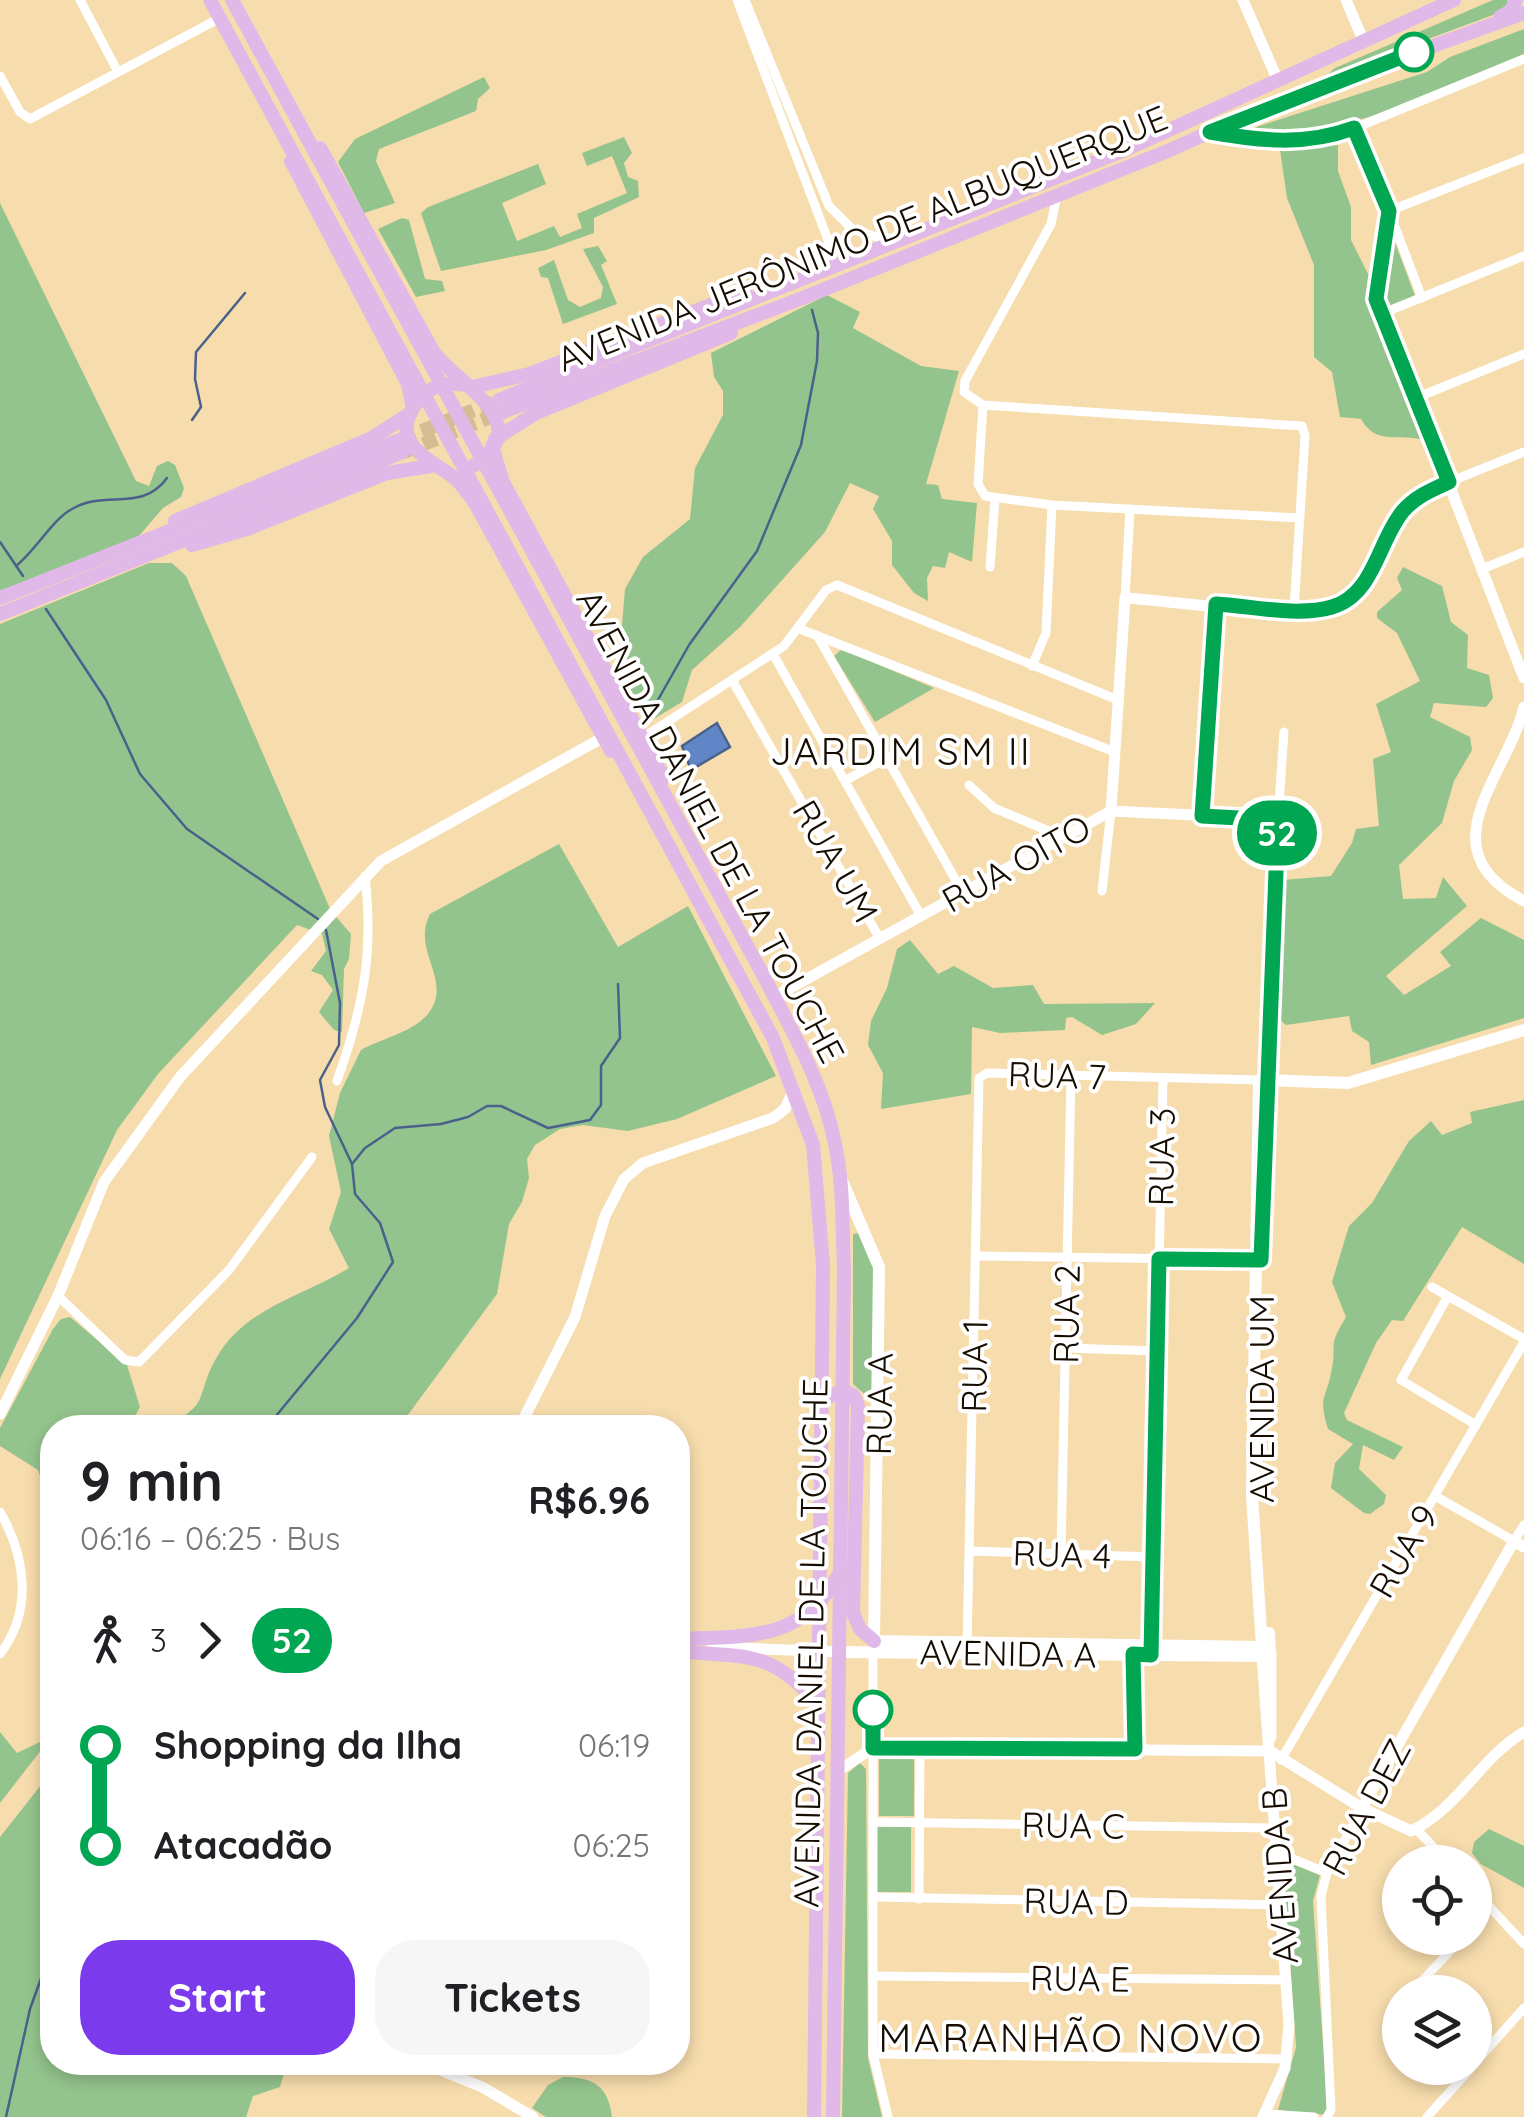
<!DOCTYPE html>
<meta charset="utf-8">
<style>
body{margin:0;font-family:Quicksand,sans-serif;background:#f6f6f6;color:#202124;height:100vh;display:flex;flex-direction:column;font-size:38px;white-space:nowrap}
*{box-sizing:border-box;margin:0}
p{font-size:32px;color:#757577}
.icon{flex:none;width:55px;height:55px;fill:none;stroke:currentColor;stroke-width:2;stroke-linecap:round;stroke-linejoin:round}
.map{position:relative;flex:1;overflow:hidden}
.details{position:absolute;left:40px;top:1415px;width:650px;height:660px;display:flex;flex-direction:column;background:#fff;border-radius:40px;box-shadow:0 5px 15px #0003}
.details>*{flex:none}
.badge{padding:0 20px;border-radius:32px;font-size:35px;line-height:65px}
.tools{position:absolute;left:1382px;top:1845px;display:grid;gap:20px}
.tools a{display:grid;place-items:center;width:110px;height:110px;border-radius:50%;background:#fff;box-shadow:0 5px 15px #0003;font-size:50px}
.map>.badge{position:absolute;translate:-50% -50%;box-shadow:0 0 0 5px #fff}
.legs{display:flex;align-items:center;gap:15px;height:110px;padding:0 40px;font-size:32px}
.legs p{margin-inline-start:auto}
.headline{display:flex;align-items:center;justify-content:space-between;height:170px;padding:0 40px}
h1{font-size:55px;font-weight:800;line-height:75px}
.cta{display:flex;gap:20px;margin-top:auto;padding:20px 40px}
.cta a{flex:1;height:115px;border-radius:40px;background:#7c3aed;color:#fff;font-size:40px;font-weight:800;line-height:115px;text-align:center}
.cta a+a{background:#f6f6f6;color:#202124}
ul{padding:0 40px;list-style:none}
li{display:flex;align-items:center;gap:35px;height:100px;font-size:38px}
li i{display:grid;place-items:center;width:15px;height:100%;margin:0 12px;background:currentColor}
li i::after{content:'';width:25px;height:25px;margin:-12px;border:8px solid;border-radius:50%;background:#fff}
li p{margin-inline-start:auto}
li:first-child i{background:linear-gradient(#0000 50%,currentColor 0)}
li:last-child i{background:linear-gradient(currentColor 50%,#0000 0)}
.map>svg:first-child{display:block}
.green{fill:#94c48d}
.water{fill:#6186c7;stroke:#4a618b;stroke-width:2.5}
.lines{fill:none;stroke-linecap:round;stroke-linejoin:round}
.stream{stroke:#4a618b;stroke-width:2.5}
.primary-tunnel{stroke:#d5bd93;stroke-width:14;stroke-dasharray:14 7;stroke-linecap:butt}
.minor{stroke:#fff;stroke-width:9}
.tertiary{stroke:#fff;stroke-width:11}
.secondary{stroke:#fff;stroke-width:12}
.primary{stroke:#e0b9e8;stroke-width:14}
.line-1-casing{stroke:#fff;stroke-width:22}
.line-1{stroke:#00a651;stroke-width:15}
.stop-1-dot{fill:#fff;stroke:#00a651;stroke-width:5}
.labels{text-anchor:middle;dominant-baseline:central;stroke-width:8;stroke-linejoin:round;paint-order:stroke}
.street-label{font-size:35px;fill:#160c00;stroke:#fff}
.neighbourhood-label{font-size:38px;letter-spacing:2.5px;fill:#160c00;stroke:#fff}
.quarter-label{font-size:40px;letter-spacing:2.5px;fill:#160c00;stroke:#fff}
</style>
<div class="map">
<svg width="1524" height="2117" viewBox="0 0 1524 2117">
<rect width="100%" height="100%" fill="#f7dcad"/>
<g class="green">
<polygon points="1493,0 1507,0 1509,4 1501,12 1325,77 1335,68"/>
<path d="M1524 29V54C1441 87 1342 145 1250 129L1427 72 1450 57Z"/>
<polygon points="484,77 490,88 478,99 476,111 379,149 376,161 395,203 364,213 338,162 355,139"/>
<polygon points="624,137 632,153 624,163 628,177 638,181 639,197 594,218 594,233 546,250 441,271 421,213 428,207 538,164 546,184 502,203 517,241 554,226 560,237 582,228 577,214 627,193 612,156 587,166 582,153"/>
<path d="M1338 145V171L1351 207V240L1372 282V305L1424 440C1401 433 1375 446 1361 419L1340 417 1332 372 1314 357V265L1287 198 1280 150Z"/>
<polygon points="0,203 136,481 149,486 157,466 168,461 175,465 184,488 181,497 163,508 138,537 0,592"/>
<polygon points="402,218 409,220 425,279 442,281 445,291 416,297 378,229"/>
<polygon points="1393,237 1415,296 1386,308 1386,260"/>
<polygon points="598,246 607,261 601,265 617,304 563,324 548,278 541,277 538,268 554,260 568,300 580,307 601,298 603,287 583,249"/>
<polygon points="827,295 860,312 853,328 921,366 959,371 926,484 938,485 942,499 977,503 972,562 949,552 945,568 933,566 927,578 928,601 914,593 892,565 892,541 873,509 879,496 850,483 825,532 740,627 692,670 682,702 647,723 618,671 625,589 643,557 690,519 695,468 723,415 723,391 714,377 711,353"/>
<polygon points="149,563 172,563 186,576 331,911 351,934 349,959 344,969 342,1032 334,1030 319,1012 333,990 322,975 311,971 326,951 322,934 297,925 158,1074 117,1130 0,1379 0,624"/>
<polygon points="1403,567 1442,586 1451,622 1468,635 1467,668 1489,675 1493,698 1486,707 1434,703 1430,717 1470,737 1472,750 1454,781 1442,823 1399,865 1403,899 1436,898 1443,877 1467,906 1386,976 1404,995 1451,966 1440,952 1481,918 1524,940 1524,1018 1371,1065 1369,1042 1352,1031 1349,1016 1286,1025 1278,1018 1282,880 1331,876 1352,843 1356,829 1379,826 1373,759 1391,752 1376,704 1420,681 1397,633 1377,618 1377,612 1402,590 1397,578"/>
<polygon points="841,650 846,651 934,688 875,722 834,656"/>
<path d="M559 844 618 947 688 906 776 1076 677 1119 628 1131 583 1125 560 1129 535 1145 527 1159 529 1178 522 1202 509 1224 497 1294 399 1427H155C216 1409 192 1395 220 1352 249 1307 305 1295 349 1268L329 1229 341 1192 329 1136 340 1093 361 1050C382 1038 416 1032 430 1011 452 979 411 951 430 914Z"/>
<polygon points="910,940 938,974 954,966 993,988 1033,985 1044,1004 1155,1003 1136,1024 1102,1035 1072,1017 1066,1018 1065,1030 1000,1033 972,1027 971,1094 881,1109 883,1073 868,1045 871,1021 887,988 897,949"/>
<path d="M1524 1100V1264L1462 1227 1403 1321 1392 1320 1376 1343 1344 1413 1347 1420 1403 1447 1394 1460 1363 1445 1359 1469 1386 1495 1384 1504 1370 1514 1364 1513 1331 1488 1335 1463 1353 1444 1328 1429C1318 1397 1326 1399 1331 1373 1338 1342 1326 1350 1346 1317L1332 1282 1349 1226 1372 1203 1409 1141 1431 1121 1442 1135 1472 1123 1470 1112Z"/>
<polygon points="859,1233 873,1268 874,1410 870,1399 853,1384 853,1234"/>
<polygon points="70,1317 127,1365 140,1407 134,1418 136,1427 52,1428 52,1509 38,1470 0,1446 0,1428 53,1329 61,1319"/>
<polygon points="0,1732 17,1753 52,1736 0,1803"/>
<rect x="879" y="1751" width="35" height="65"/>
<polygon points="860,1763 866,1769 868,2058 882,2117 842,2117 848,1773"/>
<polygon points="52,1771 52,2062 287,2063 280,2087 253,2096 246,2117 0,2117 0,1837"/>
<polygon points="876,1827 911,1827 911,1892 877,1892"/>
<polygon points="1489,1829 1524,1846 1524,1888 1481,1864 1472,1853 1474,1842"/>
<polygon points="1283,1860 1320,1875 1313,1901 1328,2115 1278,2110 1296,2047"/>
<path d="M563 2077C594 2077 608 2086 612 2117H546L532 2108 548 2085Z"/>
</g>
<polygon class="water" points="717,723 730,747 691,770 682,746"/>
<g class="lines">
<g class="stream">
<polyline points="192,420 201,407 195,379 196,352 245,293"/>
<polyline points="0,542 23,576"/>
<path d="M16 566C36 550 53 519 72 509 105 489 142 513 167 478"/>
<polyline points="46,609 106,700 140,774 187,829 318,919"/>
<polyline points="650,714 689,645 757,551 801,445 817,361 818,333 812,310"/>
<polyline points="352,1164 365,1148 395,1128 441,1124 468,1117 487,1106 501,1106 548,1128 590,1120 601,1105 601,1066 620,1038 618,984"/>
<polyline points="266,1428 357,1318 393,1262 380,1223 355,1194 352,1164 325,1107 320,1080 339,1045 340,1003 326,930"/>
<polyline points="6,2117 30,2009 52,1948"/>
</g>
<g class="primary-tunnel">
<polyline points="402,439 494,402"/>
<polyline points="404,452 503,412"/>
</g>
<g class="minor">
<polyline points="80,0 118,72"/>
<polyline points="737,0 828,240 832,265"/>
<polyline points="745,0 829,206 852,229 889,241"/>
<polyline points="0,76 20,112 30,119 220,18"/>
<polyline points="1355,128 1524,59"/>
<polyline points="1057,195 1051,224 965,381 964,392 983,405 1302,426 1305,436 1294,609"/>
<polyline points="1422,298 1389,211 1524,158"/>
<polyline points="1381,314 1524,256"/>
<polyline points="1416,398 1524,354"/>
<polyline points="983,405 978,484 985,496 1052,505 1299,518"/>
<polyline points="1449,482 1524,452"/>
<polyline points="990,567 995,499"/>
<polyline points="1482,569 1524,552"/>
<polyline points="1125,598 1130,509"/>
<polyline points="800,629 1115,752"/>
<polyline points="817,635 963,893"/>
<polyline points="773,654 921,916"/>
<polyline points="1032,666 1046,633 1052,505"/>
<polyline points="732,680 880,939"/>
<polyline points="644,737 784,646 826,590 837,585 1118,700"/>
<polyline points="846,780 889,757"/>
<polyline points="969,785 994,808 1063,837"/>
<polyline points="1202,815 1216,604"/>
<polyline points="1278,819 1284,732"/>
<polyline points="1102,891 1111,811"/>
<path d="M337 1081C363 1008 374 954 365 876"/>
<polyline points="977,1256 1259,1260"/>
<polyline points="1432,1287 1524,1339"/>
<polyline points="58,1296 125,1360 139,1362 229,1270 312,1157"/>
<polyline points="1448,1296 1401,1380 1476,1425"/>
<polyline points="1066,1348 1157,1351"/>
<polyline points="1435,1496 1514,1541 1524,1525"/>
<path d="M0 1512C26 1557 33 1611 0 1654"/>
<polyline points="970,1551 1153,1557"/>
<polyline points="1061,1553 1071,1075"/>
<polyline points="967,1648 979,1078 987,1073 1259,1080"/>
<polyline points="1151,1650 1163,1078"/>
<polyline points="873,1652 873,2054 888,2117"/>
<polyline points="1133,1652 1135,1749"/>
<polyline points="1281,1760 1524,1342"/>
<polyline points="873,1822 1274,1828"/>
<polyline points="1416,1829 1448,1862"/>
<polyline points="1276,1852 1327,1873"/>
<polyline points="1475,1891 1524,1944"/>
<polyline points="873,1897 1279,1905"/>
<polyline points="919,1899 920,1746"/>
<polyline points="1475,1923 1490,1907"/>
<polyline points="873,1976 1286,1980"/>
<polyline points="1412,1992 1462,1938"/>
<polyline points="873,2054 1287,2059"/>
<polyline points="1475,2063 1524,2008"/>
<polyline points="1264,2114 1314,2117"/>
<polyline points="1327,2117 1331,2110 1321,1896 1327,1873 1362,1808"/>
<polyline points="1427,2117 1471,2068"/>
</g>
<g class="tertiary">
<polyline points="1243,0 1278,81"/>
<polyline points="1346,0 1364,42"/>
<path d="M1210 132C1261 140 1305 145 1355 128L1389 211 1377 299 1524 678"/>
<path d="M1524 707C1507 777 1424 849 1524 901"/>
<path d="M1111 811 1125 598C1172 601 1293 619 1332 607 1345 603 1355 596 1363 585 1395 538 1390 508 1449 482"/>
<polyline points="774,997 1111,811 1278,819 1267,1081"/>
<polyline points="0,1414 58,1296 104,1182 180,1077 381,861 602,738"/>
<polyline points="519,1428 575,1317 605,1216 624,1179 643,1163 773,1118 785,1109 793,1091"/>
<polyline points="712,1647 840,1652"/>
<polyline points="1271,1653 1271,1737"/>
<polyline points="1262,1656 1289,2025 1285,2068 1263,2117"/>
<path d="M1270 1751 1362 1808 1411 1831C1459 1808 1480 1758 1524 1732"/>
<polyline points="838,1771 873,1748 1270,1751"/>
<polyline points="1362,1808 1514,1541 1524,1547"/>
<polyline points="420,2062 482,2087 533,2117"/>
</g>
<g class="secondary">
<polyline points="843,1183 879,1267 874,1641 1260,1647"/>
<polyline points="1262,1646 1252,1496 1259,1080 1348,1083 1524,1030"/>
<polyline points="840,1652 1261,1656"/>
<polyline points="1261,1656 1270,1654 1269,1633"/>
</g>
<g class="primary">
<polyline points="210,0 773,1038 813,1145 823,1265 814,2117"/>
<path d="M232 0 763 975C790 1027 822 1081 834 1139 844 1182 842 1227 844 1271L833 2117"/>
<polyline points="1500,17 1511,11 1516,0"/>
<path d="M320 148 433 351C456 384 540 423 473 466"/>
<polyline points="291,161 408,384 413,408"/>
<path d="M467 385C448 382 430 385 418 401 384 444 433 460 456 479 463 486 469 495 475 503L611 751"/>
<polyline points="472,387 529,374 745,292"/>
<polyline points="499,400 1125,150 1454,0"/>
<polyline points="503,412 805,297 1170,150 1267,106 1524,13"/>
<polyline points="495,439 536,413 731,333"/>
<polyline points="492,446 503,482 664,778"/>
<polyline points="175,521 372,438 411,413"/>
<polyline points="192,545 247,529 387,473 431,466"/>
<polyline points="0,598 402,439"/>
<polyline points="0,614 403,452"/>
<polyline points="819,1402 843,1390 854,1396 858,1406 853,1613 860,1629 874,1641"/>
<path d="M678 1639C748 1636 804 1642 840 1572"/>
<path d="M678 1651C744 1658 769 1648 816 1702"/>
</g>
</g>
<g class="lines">
<defs>
<path id="line-1" d="M873 1710V1748L1135 1749 1133 1654 1151 1655 1159 1259 1261 1260 1278 820 1202 816 1216 604C1251 606 1297 617 1332 607 1374 595 1378 541 1403 511 1416 496 1432 490 1449 482L1376 299 1389 211 1354 128C1305 146 1261 141 1210 132L1414 52"/>
</defs>
<use href="#line-1" class="line-1-casing"/>
<use href="#line-1" class="line-1"/>
</g>
<g class="stop-1-dot">
<circle cx="1414" cy="52" r="18"/>
<circle cx="873" cy="1710" r="18"/>
</g>
<g class="labels">
<g class="street-label">
<text transform="translate(862 238) rotate(-22)">AVENIDA JERÔNIMO DE ALBUQUERQUE</text>
<text transform="translate(711 826) rotate(62)">AVENIDA DANIEL DE LA TOUCHE</text>
<text transform="translate(836 861) rotate(60)">RUA UM</text>
<text transform="translate(1016 863) rotate(-29)">RUA OITO</text>
<text transform="translate(1057 1075) rotate(2)">RUA 7</text>
<text transform="translate(1161 1157) rotate(-89)">RUA 3</text>
<text transform="translate(1066 1314) rotate(-89)">RUA 2</text>
<text transform="translate(974 1366) rotate(-89)">RUA 1</text>
<text transform="translate(1261 1399) rotate(-90)">AVENIDA UM</text>
<text transform="translate(879 1404) rotate(-89)">RUA A</text>
<text transform="translate(1403 1551) rotate(-60)">RUA 9</text>
<text transform="translate(1062 1554) rotate(2)">RUA 4</text>
<text transform="translate(810 1643) rotate(-89)">AVENIDA DANIEL DE LA TOUCHE</text>
<text transform="translate(1008 1653) rotate(1)">AVENIDA A</text>
<text transform="translate(1366 1807) rotate(-62)">RUA DEZ</text>
<text transform="translate(1073 1825) rotate(1)">RUA C</text>
<text transform="translate(1279 1876) rotate(-94)">AVENIDA B</text>
<text transform="translate(1076 1901) rotate(1)">RUA D</text>
<text transform="translate(1080 1978) rotate(1)">RUA E</text>
</g>
<g class="neighbourhood-label">
<text x="901" y="751">JARDIM SM II</text>
</g>
<g class="quarter-label">
<text x="1071" y="2037">MARANHÃO NOVO</text>
</g>
</g>
</svg>
<div class="tools">
<a><svg class="icon" aria-label="locate" viewBox="0 0 24 24"><circle cx="12" cy="12" r="6"/><path d="M12 2v4M12 18v4M2 12h4M18 12h4"/></svg></a>
<a><svg class="icon" aria-label="layers" viewBox="0 0 24 24"><path d="M12 4l9 5-9 5-9-5zM3 14l9 5 9-5"/></svg></a>
</div>
<b class="badge" style="left:1277px;top:833px;background:#00a651;color:#fff">52</b>
<section class="details">
<div class="headline"><div><h1>9 min</h1><p>06:16 – 06:25 · Bus</p></div><b>R$6.96</b></div>
<div class="legs"><svg class="icon" aria-label="walk" viewBox="0 0 24 24"><circle cx="13" cy="4" r="2"/><path d="M13 8l-2 6 4 7M11 14l-3 7M7 12l3-4h3l4 4"/></svg>3<svg class="icon" aria-label="forward" viewBox="0 0 24 24"><path d="M9 5l7 7-7 7"/></svg><b class="badge" style="background:#00a651;color:#fff">52</b></div>
<ul>
<li><i style="color:#00a651"></i><b>Shopping da Ilha</b><p>06:19</p></li>
<li><i style="color:#00a651"></i><b>Atacadão</b><p>06:25</p></li>
</ul>
<div class="cta"><a>Start</a><a>Tickets</a></div>
</section>
</div>
